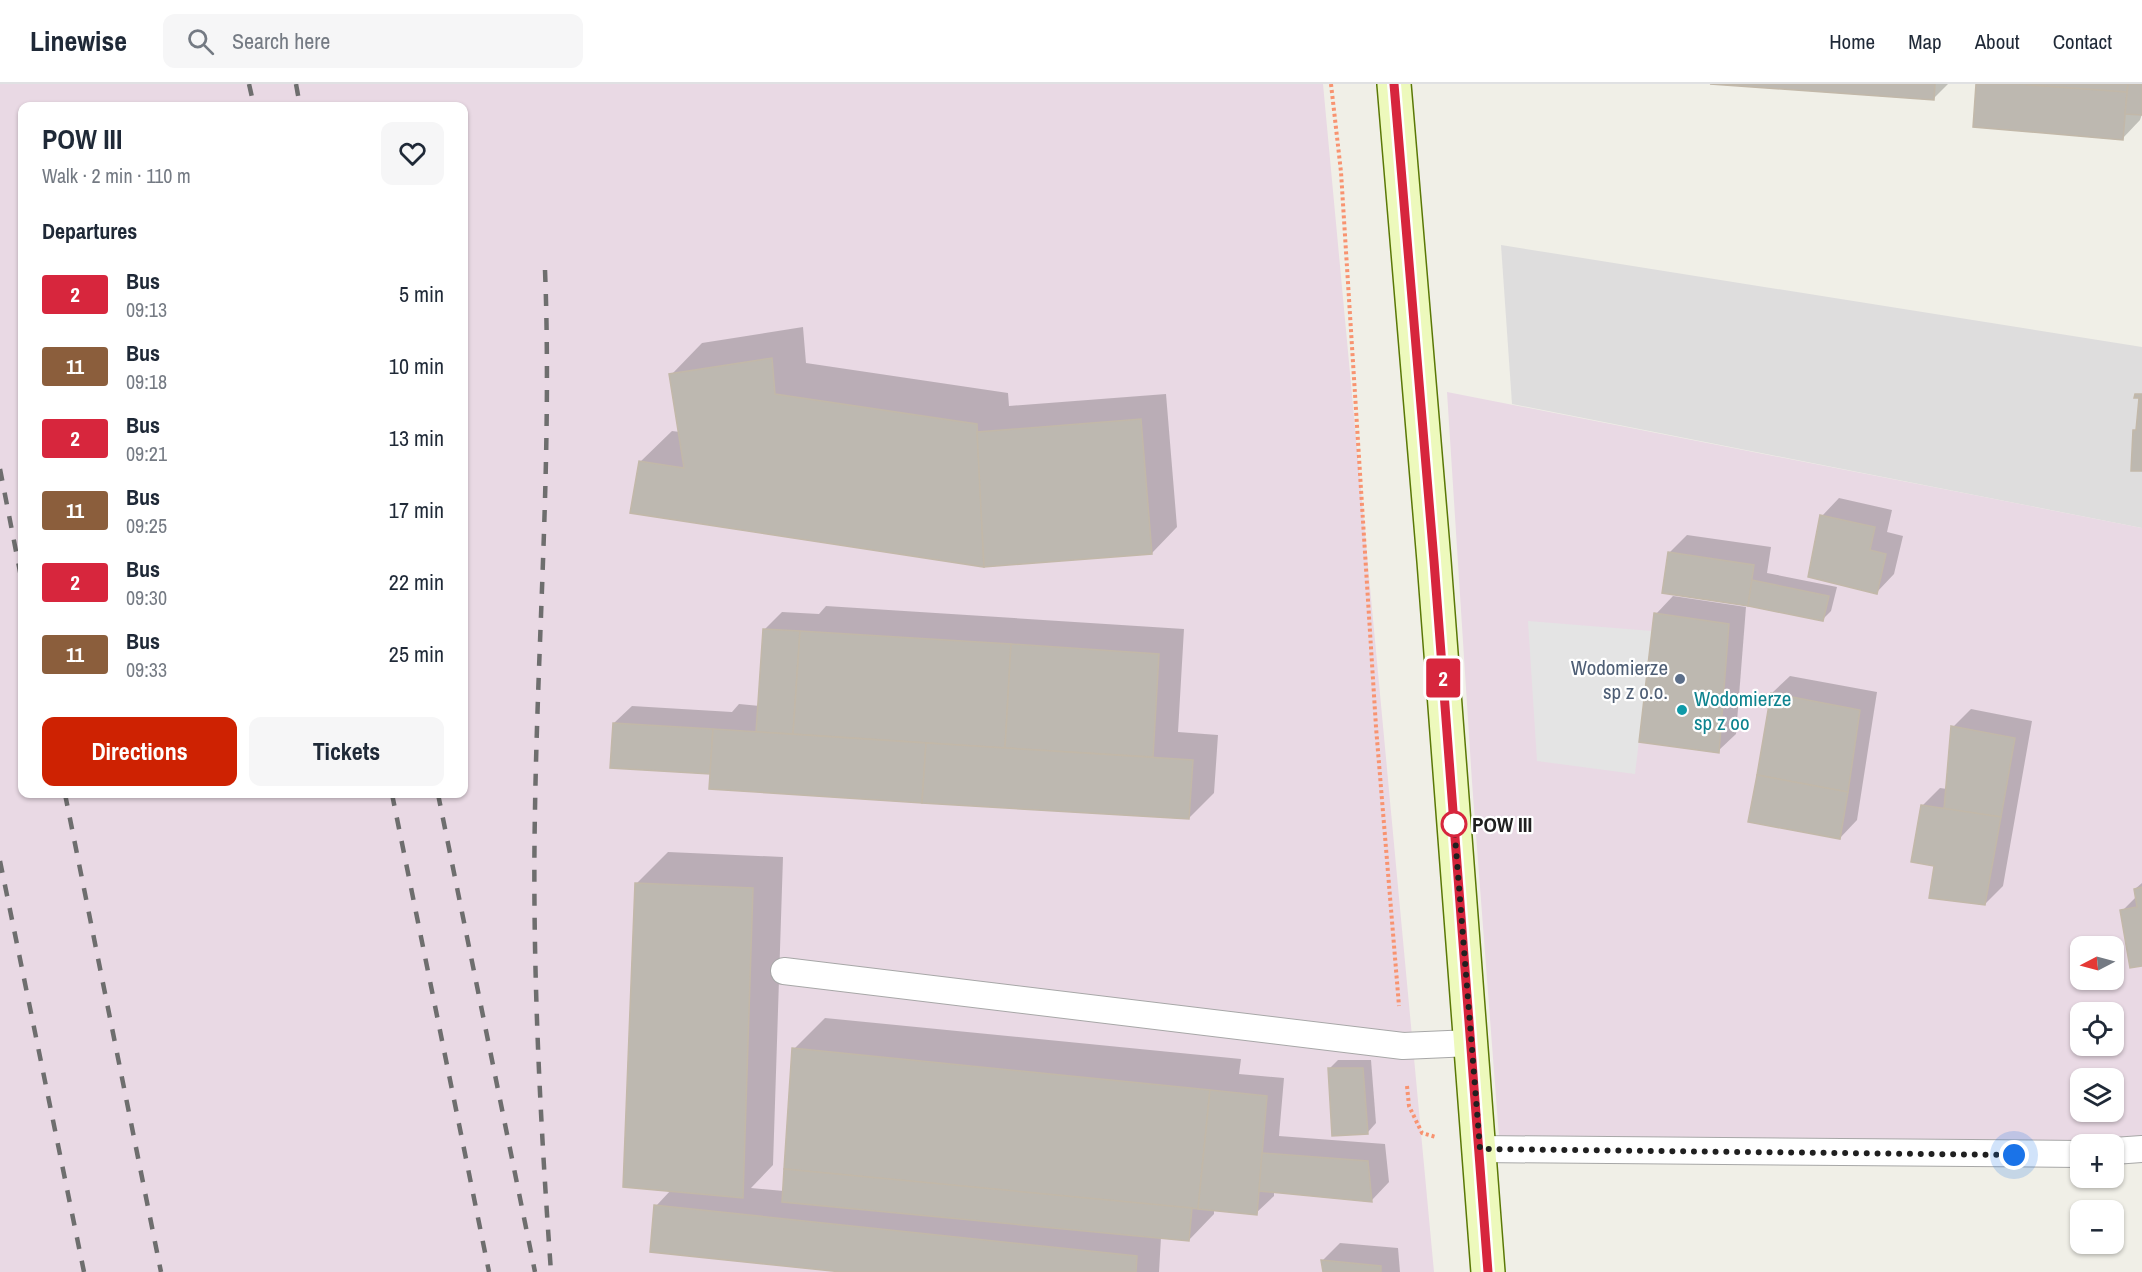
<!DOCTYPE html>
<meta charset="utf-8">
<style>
body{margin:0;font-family:"Archivo Narrow",sans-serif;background:#f6f6f7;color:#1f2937;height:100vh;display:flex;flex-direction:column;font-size:22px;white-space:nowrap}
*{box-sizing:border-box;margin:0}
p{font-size:20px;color:#747a83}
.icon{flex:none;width:33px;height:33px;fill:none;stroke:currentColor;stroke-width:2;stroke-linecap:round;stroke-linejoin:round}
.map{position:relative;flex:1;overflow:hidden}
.drawer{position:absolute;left:18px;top:18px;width:450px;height:696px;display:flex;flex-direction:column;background:#fff;border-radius:12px;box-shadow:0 2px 4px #0004}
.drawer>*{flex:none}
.badge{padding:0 12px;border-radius:4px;font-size:21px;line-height:39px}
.needle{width:39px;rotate:264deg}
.tools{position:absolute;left:2070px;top:852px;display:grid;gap:12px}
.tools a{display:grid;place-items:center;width:54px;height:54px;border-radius:12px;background:#fff;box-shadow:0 2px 4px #0004;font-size:30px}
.you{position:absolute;width:30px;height:30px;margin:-15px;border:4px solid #fff;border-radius:50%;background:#1a73e8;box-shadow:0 0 0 9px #1a73e833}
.map>.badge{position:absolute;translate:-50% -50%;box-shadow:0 0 0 3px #fff}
h2{padding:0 24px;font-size:22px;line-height:54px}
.round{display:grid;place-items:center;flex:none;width:63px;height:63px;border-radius:12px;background:#f6f6f7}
.head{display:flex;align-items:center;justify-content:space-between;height:102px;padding:0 24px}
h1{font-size:28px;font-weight:700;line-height:45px}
.action{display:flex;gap:12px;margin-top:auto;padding:12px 24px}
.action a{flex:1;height:69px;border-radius:12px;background:#ce2202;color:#fff;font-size:24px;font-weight:700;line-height:69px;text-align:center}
.action a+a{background:#f6f6f7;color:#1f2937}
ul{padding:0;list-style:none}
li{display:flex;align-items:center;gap:18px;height:72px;padding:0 24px}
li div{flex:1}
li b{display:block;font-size:22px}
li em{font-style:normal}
li .badge{min-width:66px;font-weight:700;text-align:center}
header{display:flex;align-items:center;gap:36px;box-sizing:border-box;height:84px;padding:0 30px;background:#fff;border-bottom:2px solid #e0e1e3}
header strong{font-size:28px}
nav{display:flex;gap:33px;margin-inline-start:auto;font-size:21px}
.search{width:420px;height:54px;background:#f6f6f7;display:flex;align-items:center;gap:15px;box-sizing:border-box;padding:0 21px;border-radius:12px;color:#747a83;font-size:22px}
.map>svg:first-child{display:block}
.residential{fill:#dedddd}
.industrial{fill:#e9d9e4;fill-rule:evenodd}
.parking{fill:#e4e4e4}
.shadow{fill:#0003}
.building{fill:#bdb8b0;stroke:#c2b8a9;stroke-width:1.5}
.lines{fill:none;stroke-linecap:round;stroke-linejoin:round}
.lane-casing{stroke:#a7a7a7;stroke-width:28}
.secondary-casing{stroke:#5a7806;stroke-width:36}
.path{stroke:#f89370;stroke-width:4;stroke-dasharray:3 3;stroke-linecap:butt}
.lane{stroke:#fff;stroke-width:26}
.secondary{stroke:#edf9bc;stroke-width:33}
.rail{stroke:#6e6e6e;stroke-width:4.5;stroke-dasharray:12 12;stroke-linecap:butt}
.line-casing{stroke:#fff;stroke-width:14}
.line{stroke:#d7263d;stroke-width:9}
.walk{stroke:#202020;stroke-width:6;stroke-dasharray:0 10.8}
.service-dot{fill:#5c6f8a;stroke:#fff;stroke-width:2}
.culture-dot{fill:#0f9aa8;stroke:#fff;stroke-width:2}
.stop-dot{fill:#fff;stroke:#d7263d;stroke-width:3}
.labels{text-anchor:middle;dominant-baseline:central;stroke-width:4.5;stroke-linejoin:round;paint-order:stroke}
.service-label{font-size:21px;fill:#4e5e75;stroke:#fff;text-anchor:end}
.culture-label{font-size:21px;fill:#0d838f;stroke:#fff;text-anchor:start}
.stop-label{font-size:21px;font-weight:bold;fill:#202020;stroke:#fff;text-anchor:start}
</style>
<header>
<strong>Linewise</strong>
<div class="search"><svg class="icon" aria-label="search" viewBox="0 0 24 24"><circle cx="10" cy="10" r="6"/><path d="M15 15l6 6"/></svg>Search here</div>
<nav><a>Home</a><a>Map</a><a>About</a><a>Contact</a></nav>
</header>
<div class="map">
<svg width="2142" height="1188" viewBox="0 0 2142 1188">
<rect width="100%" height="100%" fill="#f0efe7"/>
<polygon class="residential" points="1501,161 2142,263 2142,444 1512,320"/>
<g class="industrial">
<path d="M0 0H1323L1434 1188H0ZM22 22H464V710H22Z"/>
<path d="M1447 308 2142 444V1065L2114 1060H2080L1500 1066 1472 698ZM2080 862H2114V896H2080ZM2080 928H2114V962H2080ZM2080 994H2114V1028H2080Z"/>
</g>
<polygon class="parking" points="1528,537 1652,547 1635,690 1537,677"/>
<g class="shadow">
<polygon points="1712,0 1948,0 1934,14"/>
<polygon points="1977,0 2142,0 2142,30 2140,36 2123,54"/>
<polygon points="803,243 806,279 1008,309 1009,322 1166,310 1177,443 1152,469 640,378 672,347 680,348 671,291 702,259"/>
<polygon points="1839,414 1892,426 1887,448 1903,452 1894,490 1877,508 1822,432"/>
<polygon points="1687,451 1771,463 1767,489 1837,503 1831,527 1822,536 1748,520 1669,469"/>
<polygon points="1673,512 1746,523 1736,650 1718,667 1656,530"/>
<polygon points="826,522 1184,545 1178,648 1218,651 1214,709 1189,734 711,689 612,683 614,639 632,622 732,628 739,620 760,622 765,545 782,528 819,530"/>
<polygon points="1790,592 1877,608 1857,736 1840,754 1750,737 1772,609"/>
<polygon points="1971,625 2032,637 2003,802 1985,820 1936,781 1923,721 1940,704 1947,705 1953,643"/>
<polygon points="668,768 783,773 773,1081 751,1104 784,1107 794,965 825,934 1241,975 1239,990 1284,994 1279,1052 1385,1060 1389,1098 1372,1116 1274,1107 1274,1112 1256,1129 1214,1125 1214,1130 1189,1156 1161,1153 1159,1188 857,1188 656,1122 671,1106 636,800"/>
<polygon points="2142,799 2142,880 2122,827 2137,812 2135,805"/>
<polygon points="1338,976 1371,976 1376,1039 1368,1048 1329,985"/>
<polygon points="1340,1159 1398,1164 1400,1188 1324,1188 1323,1176"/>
</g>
<g class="building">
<polygon points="1710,0 1935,0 1934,16"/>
<polygon points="1976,0 2020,0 2127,8 2123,56 1973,43"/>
<polygon points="2020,0 2128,0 2127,8"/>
<polygon points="2128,0 2142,0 2142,31 2125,30"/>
<polygon points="772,274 775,310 977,340 984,483 630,429 639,377 684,384 669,290"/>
<polygon points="2135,310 2142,310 2142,387 2131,387 2133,346 2136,346 2139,314 2134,314"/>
<polygon points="1141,335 1152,470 984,483 977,348"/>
<polygon points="1820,431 1875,443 1870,466 1886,470 1877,510 1808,493"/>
<polygon points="1668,468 1754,481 1748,522 1662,509"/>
<polygon points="1752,496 1829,512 1823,537 1748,522"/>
<polygon points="1654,529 1729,540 1719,669 1639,658"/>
<polygon points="763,545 800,547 793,650 756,648"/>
<polygon points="800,547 1011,560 1005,664 793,650"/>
<polygon points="1011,560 1159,570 1153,673 1005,664"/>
<polygon points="1771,609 1860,626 1848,708 1757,691"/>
<polygon points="613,639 713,645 710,690 610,684"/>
<polygon points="1951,642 2015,654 2001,733 1944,725"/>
<polygon points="713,645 926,659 922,719 709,705"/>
<polygon points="926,659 1193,676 1189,735 922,719"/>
<polygon points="1757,691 1848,708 1840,755 1748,738"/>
<polygon points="1921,721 2001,733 1985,821 1929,814 1934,782 1911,778"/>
<polygon points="635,799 753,804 743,1114 623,1103"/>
<polygon points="2142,803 2142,882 2130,884 2120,826 2137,823 2134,805"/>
<polygon points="792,964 1210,1006 1198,1125 784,1085"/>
<polygon points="1328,984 1363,984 1368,1050 1332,1052"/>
<polygon points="1210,1006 1267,1012 1257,1131 1198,1125"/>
<polygon points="1262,1069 1368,1077 1372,1118 1259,1107"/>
<polygon points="784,1085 1192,1124 1189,1157 782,1118"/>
<polygon points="654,1121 1137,1172 1136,1188 842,1188 650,1168"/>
<polygon points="1321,1176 1381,1182 1381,1188 1323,1188"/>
</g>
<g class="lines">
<defs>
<g id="lane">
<polyline points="784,887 1403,962 1471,959"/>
<polyline points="1480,1065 2080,1070"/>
<polyline points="2114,1067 2142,1065"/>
</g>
<polyline id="secondary" points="1394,0 1434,477 1488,1188"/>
</defs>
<use href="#lane" class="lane-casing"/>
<use href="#secondary" class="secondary-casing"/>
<g class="path">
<polyline points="1331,0 1341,88 1376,643 1399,922"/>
<polyline points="1407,1002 1409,1022 1422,1049 1436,1053"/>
</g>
<use href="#lane" class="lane"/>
<use href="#secondary" class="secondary"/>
<g class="rail">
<polyline points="249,0 254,22"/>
<polyline points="296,0 300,22"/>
<path d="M545 186C552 366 538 545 535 725 532 879 540 1035 551 1188"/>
<polyline points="0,385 22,498"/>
<polyline points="65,710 161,1188"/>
<polyline points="392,710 489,1188"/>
<polyline points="438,710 535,1188"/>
<polyline points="0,777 84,1188"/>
</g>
</g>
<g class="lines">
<defs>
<polyline id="line" points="1394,0 1434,477 1488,1188"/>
</defs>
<use href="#line" class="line-casing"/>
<use href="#line" class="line"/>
<polyline class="walk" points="1454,740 1480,1065 2014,1071"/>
</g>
<circle class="service-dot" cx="1680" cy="595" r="6"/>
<circle class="culture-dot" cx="1682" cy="626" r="6"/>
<circle class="stop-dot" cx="1454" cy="740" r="12"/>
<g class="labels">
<g class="service-label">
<text x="1668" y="583">Wodomierze<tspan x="1668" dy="24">sp z o.o.</tspan></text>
</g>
<g class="culture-label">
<text x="1694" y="614">Wodomierze<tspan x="1694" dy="24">sp z oo</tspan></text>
</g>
<g class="stop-label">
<text x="1472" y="740">POW III</text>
</g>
</g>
</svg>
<div class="tools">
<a><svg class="needle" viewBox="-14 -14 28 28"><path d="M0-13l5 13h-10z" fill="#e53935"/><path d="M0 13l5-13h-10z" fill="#747a83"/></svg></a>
<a><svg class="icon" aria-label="locate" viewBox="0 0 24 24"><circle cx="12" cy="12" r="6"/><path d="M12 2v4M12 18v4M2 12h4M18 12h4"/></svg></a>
<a><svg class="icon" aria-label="layers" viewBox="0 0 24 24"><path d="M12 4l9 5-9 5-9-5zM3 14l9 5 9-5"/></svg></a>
<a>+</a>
<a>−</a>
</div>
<div class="you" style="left:2014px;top:1071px"></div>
<b class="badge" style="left:1443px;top:594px;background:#d7263d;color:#fff">2</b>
<section class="drawer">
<div class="head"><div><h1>POW III</h1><p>Walk · 2 min · 110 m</p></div><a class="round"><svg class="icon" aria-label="heart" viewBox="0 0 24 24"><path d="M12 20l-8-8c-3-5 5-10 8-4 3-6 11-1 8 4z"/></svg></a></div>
<h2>Departures</h2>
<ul>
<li><span class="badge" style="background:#d7263d;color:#fff">2</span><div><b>Bus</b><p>09:13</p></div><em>5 min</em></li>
<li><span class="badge" style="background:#8b5e3c;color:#fff">11</span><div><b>Bus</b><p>09:18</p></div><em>10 min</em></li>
<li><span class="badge" style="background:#d7263d;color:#fff">2</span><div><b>Bus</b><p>09:21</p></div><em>13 min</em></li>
<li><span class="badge" style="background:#8b5e3c;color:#fff">11</span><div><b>Bus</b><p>09:25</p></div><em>17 min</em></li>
<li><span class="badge" style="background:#d7263d;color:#fff">2</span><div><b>Bus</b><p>09:30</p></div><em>22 min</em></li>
<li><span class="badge" style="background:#8b5e3c;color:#fff">11</span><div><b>Bus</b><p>09:33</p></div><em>25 min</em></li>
</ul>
<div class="action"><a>Directions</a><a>Tickets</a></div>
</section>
</div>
